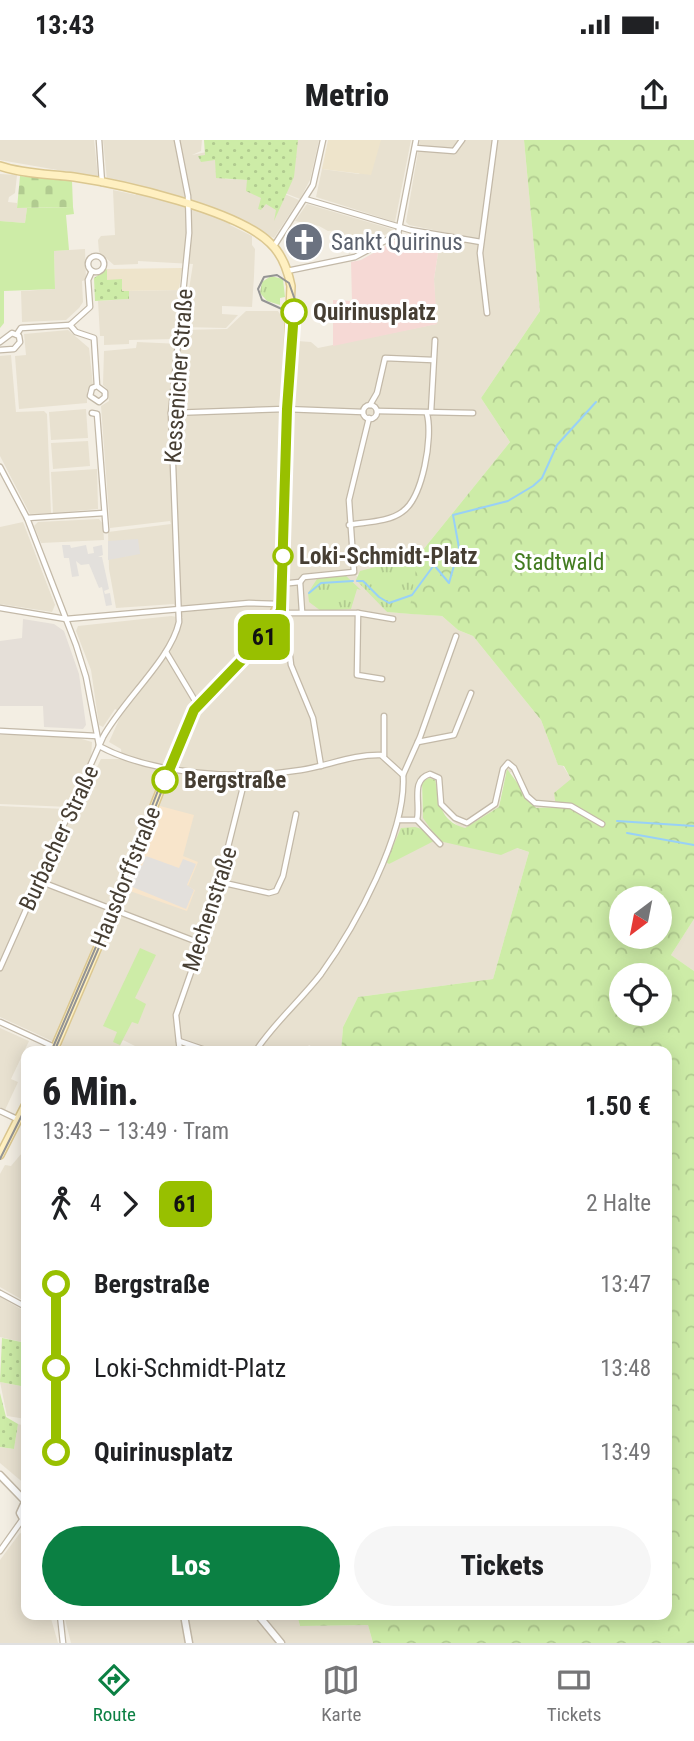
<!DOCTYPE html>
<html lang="de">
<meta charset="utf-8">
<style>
body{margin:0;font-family:"Roboto Condensed",sans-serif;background:#f6f6f6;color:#202124;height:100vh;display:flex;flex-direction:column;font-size:26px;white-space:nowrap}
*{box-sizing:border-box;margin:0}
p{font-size:23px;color:#757577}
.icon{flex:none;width:38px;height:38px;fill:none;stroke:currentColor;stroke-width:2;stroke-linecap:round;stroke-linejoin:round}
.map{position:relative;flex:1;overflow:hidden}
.drawer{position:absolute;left:21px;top:906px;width:651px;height:574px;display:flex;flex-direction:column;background:#fff;border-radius:14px;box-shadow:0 4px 18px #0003}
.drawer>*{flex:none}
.badge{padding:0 14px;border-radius:10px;font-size:24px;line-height:46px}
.needle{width:46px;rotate:212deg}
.fabs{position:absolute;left:609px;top:746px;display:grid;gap:14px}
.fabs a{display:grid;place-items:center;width:63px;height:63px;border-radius:50%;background:#fff;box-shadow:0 4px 18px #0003;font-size:35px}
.map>.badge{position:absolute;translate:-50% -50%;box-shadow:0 0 0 4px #fff}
.legs{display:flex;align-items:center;gap:10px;height:77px;padding:0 21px;font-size:23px}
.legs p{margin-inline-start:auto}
.overview{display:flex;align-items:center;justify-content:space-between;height:119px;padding:0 21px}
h1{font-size:38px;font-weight:800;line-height:52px}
.button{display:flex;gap:14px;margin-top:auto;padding:14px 21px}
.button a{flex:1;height:80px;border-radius:42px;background:#0b8043;color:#fff;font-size:28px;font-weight:800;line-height:80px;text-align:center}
.button a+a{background:#f6f6f6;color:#202124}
ul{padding:0 21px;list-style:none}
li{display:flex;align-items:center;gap:24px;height:84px;font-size:26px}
li i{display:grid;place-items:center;width:10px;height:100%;margin:0 9px;background:currentColor}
li i::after{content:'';width:18px;height:18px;margin:-9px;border:5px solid;border-radius:50%;background:#fff}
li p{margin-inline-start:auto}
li:first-child i{background:linear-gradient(#0000 50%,currentColor 0)}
li:last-child i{background:linear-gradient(currentColor 50%,#0000 0)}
.status{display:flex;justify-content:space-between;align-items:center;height:49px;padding:0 35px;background:#fff;direction:ltr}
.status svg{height:19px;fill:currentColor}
header{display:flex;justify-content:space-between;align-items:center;height:91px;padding:0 21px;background:#fff;font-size:32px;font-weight:800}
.menu{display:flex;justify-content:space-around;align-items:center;height:98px;border-top:2px solid #e0e0e0;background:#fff;font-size:19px;color:#757577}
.menu a{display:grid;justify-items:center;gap:4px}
.menu .selected{color:#0b8043}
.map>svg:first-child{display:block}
.residential{fill:#e8e1d0}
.commercial{fill:#f8e5cb}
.industrial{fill:#e5dfd8}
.education{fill:#eee4cb}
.medical{fill:#f6d9d5}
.grass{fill:url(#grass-tufts)}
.forest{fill:url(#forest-crowns);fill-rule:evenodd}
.cemetery{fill:url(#cemetery-stones)}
.park{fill:#cdeca7}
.garden{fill:url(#garden-dots)}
.parking{fill:#e3e0dc}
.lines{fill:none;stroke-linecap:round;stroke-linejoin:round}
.stream{stroke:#98d0f7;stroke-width:2}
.minor-casing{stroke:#c3b9a8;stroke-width:7}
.tertiary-casing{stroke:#c3b9a8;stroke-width:9}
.secondary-casing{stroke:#dbc790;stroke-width:10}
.minor{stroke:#fff;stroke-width:4.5}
.tertiary{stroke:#fff;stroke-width:6}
.secondary{stroke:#fff0c1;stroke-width:7}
.tram{stroke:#949494;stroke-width:2}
.line-1-casing{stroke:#fff;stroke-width:16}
.line-1{stroke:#98c000;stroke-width:10}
.stop-1-dot{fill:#fff;stroke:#98c000;stroke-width:3.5}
.labels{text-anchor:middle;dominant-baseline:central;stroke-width:6;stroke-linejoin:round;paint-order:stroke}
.worship-label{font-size:23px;fill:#5b616d;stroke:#fff;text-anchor:start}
.stop-label{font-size:23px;font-weight:bold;fill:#463e33;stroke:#fff;text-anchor:start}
.street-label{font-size:23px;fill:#463e33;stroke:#fff}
.park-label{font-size:23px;fill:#437c21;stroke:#fff}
</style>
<div class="status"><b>13:43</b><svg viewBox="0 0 49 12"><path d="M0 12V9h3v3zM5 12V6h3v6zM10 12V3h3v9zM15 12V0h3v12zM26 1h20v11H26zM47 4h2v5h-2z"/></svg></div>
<header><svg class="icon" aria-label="back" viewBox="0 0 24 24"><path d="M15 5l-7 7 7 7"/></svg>Metrio<svg class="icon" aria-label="share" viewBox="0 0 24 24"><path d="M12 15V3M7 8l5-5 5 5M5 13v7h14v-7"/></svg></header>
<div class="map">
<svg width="694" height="1503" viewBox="0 0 694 1503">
<defs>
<pattern id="grass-tufts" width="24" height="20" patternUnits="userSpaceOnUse" patternTransform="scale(1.75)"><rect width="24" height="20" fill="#cdeca7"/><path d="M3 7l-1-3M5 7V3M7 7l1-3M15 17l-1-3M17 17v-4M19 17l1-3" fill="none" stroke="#b1cb90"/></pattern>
<pattern id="forest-crowns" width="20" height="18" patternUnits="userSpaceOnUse" patternTransform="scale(1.75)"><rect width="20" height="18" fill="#cdeca7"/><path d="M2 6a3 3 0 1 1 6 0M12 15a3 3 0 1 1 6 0" fill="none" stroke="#b1cb90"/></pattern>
<pattern id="cemetery-stones" width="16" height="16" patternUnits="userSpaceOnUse" patternTransform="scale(1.75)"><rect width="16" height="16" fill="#cdeca7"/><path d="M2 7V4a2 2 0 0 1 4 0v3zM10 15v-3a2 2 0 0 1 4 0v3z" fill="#b1cb90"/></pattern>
<pattern id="garden-dots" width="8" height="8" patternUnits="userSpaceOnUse" patternTransform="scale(1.75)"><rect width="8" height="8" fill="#cdeca7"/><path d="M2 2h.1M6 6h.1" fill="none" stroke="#b1cb90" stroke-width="1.8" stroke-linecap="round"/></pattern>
</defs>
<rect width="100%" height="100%" fill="#f3eee3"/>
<g class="residential">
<polygon points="0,0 94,0 98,37 0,20"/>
<polygon points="103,0 202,0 201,11 192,15 216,10 228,18 225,39 251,40 299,60 274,98 233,77 230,85 252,96 252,105 255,109 254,136 252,167 222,166 222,174 238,175 226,188 183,187 193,124 138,121 138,124 114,125 99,112 98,100 101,96 115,95 113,50 136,55 131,46 107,40"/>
<polygon points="252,0 319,0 310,40 300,59 252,40"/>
<polygon points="381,0 411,0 395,82 316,57 322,29 359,34"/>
<polygon points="420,0 524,0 540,171 481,258 510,302 418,416 356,435 387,472 442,476 458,490 473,496 541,580 558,625 563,626 571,639 556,667 536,668 527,659 512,632 504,634 499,667 465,688 460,688 441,670 435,655 436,643 421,646 423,678 529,712 493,839 358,857 343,887 341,912 321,912 309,905 306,909 311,912 133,912 135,906 123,900 117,912 76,912 0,877 0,666 65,669 60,685 63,695 101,619 122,619 121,609 109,602 122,573 115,569 103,587 99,585 91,530 76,491 78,486 171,476 183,478 174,464 116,468 109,429 108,392 171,384 170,381 110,388 101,266 109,261 107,249 103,245 104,211 136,208 137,202 181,204 183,190 227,189 246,171 278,171 297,201 311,202 318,208 436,184 434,139 440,100 448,93 409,85 406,82"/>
<polygon points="0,34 17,35 15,53 9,57 8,62 17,63 17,68 27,68 25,83 0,81"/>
<polygon points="307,64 392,89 394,90 349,114 339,90 328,91 319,86 295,81"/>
<polygon points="85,109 86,140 82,141 83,162 79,168 66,180 22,182 21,151 55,149 54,111"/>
<polygon points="179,150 174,199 129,200 129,204 104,205 104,196 100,196 98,161 129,159 129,151"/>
<polygon points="68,190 89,208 93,245 87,251 87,263 19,269 15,216 26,215 24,194"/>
<polygon points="11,215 16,272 44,271 47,274 51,373 30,374 0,316 0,216"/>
<polygon points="86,269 88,298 51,300 49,272"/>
<polygon points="88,301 90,326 53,329 51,303"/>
<polygon points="97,329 98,369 53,373 51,332"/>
<polygon points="99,379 103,384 104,400 41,403 34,386 38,382"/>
<polygon points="23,382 55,465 52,472 0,464 0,387"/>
<polygon points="31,593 75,597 92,602 91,619 69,667 0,664 0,595"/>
<polygon points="694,779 694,831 671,815"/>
<polygon points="0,888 29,901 11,939 18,942 5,970 0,967"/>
<polygon points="22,1013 26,1014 26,1162 0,1147 0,1034 5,1025 11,1026"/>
<polygon points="0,1157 26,1172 26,1203 0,1197"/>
<polygon points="0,1242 26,1247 26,1279 7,1276"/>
<polygon points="18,1284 26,1286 26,1345 0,1323 0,1307 14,1309"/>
<polygon points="20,1393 26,1395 26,1475 50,1475 58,1503 0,1503 0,1420"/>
<polygon points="64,1475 297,1475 300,1486 368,1485 373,1503 71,1503"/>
</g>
<polygon class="commercial" points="160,666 194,675 183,716 198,722 188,746 195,750 187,771 127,750"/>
<polygon class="industrial" points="23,479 54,484 64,491 79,534 86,585 83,589 44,587 43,566 0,566 0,501 22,498"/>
<g class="education">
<polygon points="328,0 381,0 371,35 322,29"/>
<polygon points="182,128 179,150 122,151 107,140 107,129"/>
</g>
<polygon class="medical" points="407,94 440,100 434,139 437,184 333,206 333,160 352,161 351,122 361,120"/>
<g class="grass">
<polygon points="271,136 283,139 285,157 280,158 280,165 267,161 260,153 262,142"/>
<polygon points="418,416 411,474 387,472 356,440 360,431"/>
<polygon points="345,435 361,450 357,449 351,469 321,471 309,462 308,453 317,439"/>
<polygon points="415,687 425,690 434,701 389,724 386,722 401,688"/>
</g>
<path class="forest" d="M524 0H694V779L671 815 694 831V1503H373L368 1485 300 1486 297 1475H667V912H341L343 887 358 857 493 839 529 712 517 708 501 715 439 701 423 678 422 642 429 638 435 640C440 660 438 681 465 688L499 667 507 629 536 668 556 667 554 653 571 639 564 626 558 625 541 580 473 496 458 490 442 476 411 474 410 467 418 416 510 302 481 258 540 171ZM621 758H660V796H621ZM621 835H660V873H621Z"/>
<polygon class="cemetery" points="20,36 72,41 73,67 17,68"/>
<g class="park">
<polygon points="73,67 74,74 66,75 69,110 54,111 55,149 4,151 4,183 0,188 0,81 25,83 27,68"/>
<polygon points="140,808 156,815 135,858 146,864 138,884 132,882 120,905 113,902 117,892 103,886"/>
</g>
<g class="garden">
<polygon points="204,0 298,0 294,37 274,81 276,70 266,64 261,70 258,69 261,58 246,51 247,40 216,38 215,20 201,22 198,16 205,15"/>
<polygon points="107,129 107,140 122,139 122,151 129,151 129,159 95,161 94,138"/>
<polygon points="2,1198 26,1203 26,1247 0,1242"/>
<polygon points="0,1253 6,1277 18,1284 14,1309 0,1307"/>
</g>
<g class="parking">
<polygon points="138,399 140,414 108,420 108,401"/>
<polygon points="62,405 70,405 71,408 86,405 88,414 94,413 93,407 102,405 103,415 98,417 102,417 109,449 104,451 105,454 110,453 112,465 106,466 102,447 99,448 89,424 81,425 76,421 79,436 72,437 69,418 64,418"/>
<polygon points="146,716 179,728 183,719 196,724 187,745 194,750 186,769 130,746 139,724 142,726"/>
</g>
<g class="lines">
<g class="stream">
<polyline points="357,441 363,441 379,457 389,463 412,455 434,425 449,443 459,408 453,375 508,361 533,346 542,338 557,305 596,262"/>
<polyline points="309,453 321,443 353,441"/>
<polyline points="617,681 694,686"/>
<polyline points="627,693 694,705"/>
</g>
<defs>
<g id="minor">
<polyline points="99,0 102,43"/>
<polyline points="415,8 454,11 462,0"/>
<polyline points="305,59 410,90 481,102"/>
<polyline points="274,106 313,45 323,0"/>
<circle cx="96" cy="124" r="8"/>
<polyline points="92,131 88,140 90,167 70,185 76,192 94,198 97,246 92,248 90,256 99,262 105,257 105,252 97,246"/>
<polyline points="287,131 355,117 398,94 416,0"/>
<polyline points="487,173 480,113 495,0"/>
<polyline points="17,194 21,188 70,185"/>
<polyline points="0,202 12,193 19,196 20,202 14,209 0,210"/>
<polyline points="370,265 377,253 385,218 433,220"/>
<circle cx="370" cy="272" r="7"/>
<polyline points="377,271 473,273"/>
<polyline points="431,272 435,200"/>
<polyline points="92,273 97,274 106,390"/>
<polyline points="171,273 285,269 363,272"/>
<polyline points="0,327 27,378 76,505 86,537 99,605"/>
<polyline points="27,378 104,373"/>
<path d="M349 385C365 382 389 382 402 372 423 358 433 297 427 274"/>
<polyline points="300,442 302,472"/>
<polyline points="280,444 300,442 304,437 354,432 349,360 369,278"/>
<polyline points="0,468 66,479 249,463 278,464 285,473 291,525 313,578 321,626"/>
<polyline points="285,473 358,473 357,535 382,539"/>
<polyline points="358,473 393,479"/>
<polyline points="166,512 197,564"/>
<polyline points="0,591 97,596"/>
<polyline points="418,602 454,595 471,553"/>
<path d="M99 606C153 635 241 640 301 630 327 626 354 614 381 615L403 635C407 693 355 787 321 834 300 861 274 883 255 912"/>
<polyline points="384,616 384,576"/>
<polyline points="403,635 420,597 456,496"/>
<polyline points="400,680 417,680 440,704"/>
<path d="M417 680C421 663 410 640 430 634L439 638 441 664 455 678 467 683 495 664 503 629 508 623 514 628 527 656 535 663 571 666 602 684"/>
<polyline points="39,741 200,803"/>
<polyline points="220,742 269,753 276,751 283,736 296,674"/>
<path d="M0 828 103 597C124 559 171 519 179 482L171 273 189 93 188 56 177 0"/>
<polyline points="0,882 65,912"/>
<polyline points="179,901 211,912"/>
<polyline points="180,912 176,875 211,775 246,635"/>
<polyline points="0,971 17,979"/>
<polyline points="0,1153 26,1167"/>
<polyline points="0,1411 22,1380"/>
<polyline points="60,1475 63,1503"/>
</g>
<g id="tertiary">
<polyline points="0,1335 25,1361"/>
<polyline points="26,1360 20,1373 26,1384"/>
<polyline points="184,1475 189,1503"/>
<polyline points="258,1475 281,1503"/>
</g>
<g id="secondary">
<path d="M0 26C24 34 50 34 74 37 122 44 237 70 270 103 282 114 288 131 291 146L278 464 264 494 190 575 103 795 53 912"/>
<polyline points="0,1015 26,964"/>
</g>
</defs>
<use href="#minor" class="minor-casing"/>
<use href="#tertiary" class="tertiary-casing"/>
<use href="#secondary" class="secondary-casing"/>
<use href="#minor" class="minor"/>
<use href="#tertiary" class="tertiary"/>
<use href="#secondary" class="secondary"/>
<g class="tram">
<polyline points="51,912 112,769 185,581 196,563 267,486 276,463 279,436 290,182 284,170 262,160 258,149 264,137 277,135 289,143 295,160 287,269 281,470 269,492 191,576 115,770 54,912"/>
<polyline points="0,1019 26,967"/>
</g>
</g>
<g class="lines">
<defs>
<polyline id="line-1" points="165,640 194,570 269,492 281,470 287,269 294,172"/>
</defs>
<use href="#line-1" class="line-1-casing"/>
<use href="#line-1" class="line-1"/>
</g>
<defs>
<symbol id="church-disc" viewBox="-11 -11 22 22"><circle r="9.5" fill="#6b7280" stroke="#fff"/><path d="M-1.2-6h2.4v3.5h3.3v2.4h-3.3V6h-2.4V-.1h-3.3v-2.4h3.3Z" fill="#fff"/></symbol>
</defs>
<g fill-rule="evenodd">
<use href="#church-disc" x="282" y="80" width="44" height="44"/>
</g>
<g class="stop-1-dot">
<circle cx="294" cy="172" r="12"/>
<circle cx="283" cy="416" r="9"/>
<circle cx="165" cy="640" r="12"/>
</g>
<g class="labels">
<g class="worship-label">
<text x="331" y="102">Sankt Quirinus</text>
</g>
<g class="stop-label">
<text x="313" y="172">Quirinusplatz</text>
<text x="299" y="416">Loki-Schmidt-Platz</text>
<text x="184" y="640">Bergstraße</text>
</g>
<g class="street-label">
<text transform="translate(179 236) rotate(-86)">Kessenicher Straße</text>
<text transform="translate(59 698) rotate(-65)">Burbacher Straße</text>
<text transform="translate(126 737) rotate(-68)">Hausdorffstraße</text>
<text transform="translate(210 769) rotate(-72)">Mechenstraße</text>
</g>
<g class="park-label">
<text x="559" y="422">Stadtwald</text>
</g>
</g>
</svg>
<div class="fabs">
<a><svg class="needle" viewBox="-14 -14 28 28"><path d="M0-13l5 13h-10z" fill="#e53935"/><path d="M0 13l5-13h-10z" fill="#757577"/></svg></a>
<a><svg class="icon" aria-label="locate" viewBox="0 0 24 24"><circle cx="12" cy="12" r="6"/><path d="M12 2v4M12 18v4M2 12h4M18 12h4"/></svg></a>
</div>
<b class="badge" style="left:264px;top:497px;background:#98c000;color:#111">61</b>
<section class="drawer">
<div class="overview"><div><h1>6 Min.</h1><p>13:43 – 13:49 · Tram</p></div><b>1.50 €</b></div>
<div class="legs"><svg class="icon" aria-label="walk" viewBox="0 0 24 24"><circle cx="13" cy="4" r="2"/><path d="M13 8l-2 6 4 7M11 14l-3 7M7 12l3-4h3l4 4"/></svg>4<svg class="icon" aria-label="forward" viewBox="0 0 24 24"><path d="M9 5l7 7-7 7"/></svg><b class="badge" style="background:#98c000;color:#111">61</b><p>2 Halte</p></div>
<ul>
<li><i style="color:#98c000"></i><b>Bergstraße</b><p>13:47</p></li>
<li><i style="color:#98c000"></i><span>Loki-Schmidt-Platz</span><p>13:48</p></li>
<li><i style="color:#98c000"></i><b>Quirinusplatz</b><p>13:49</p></li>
</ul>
<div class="button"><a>Los</a><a>Tickets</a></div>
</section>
</div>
<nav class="menu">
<a class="selected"><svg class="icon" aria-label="directions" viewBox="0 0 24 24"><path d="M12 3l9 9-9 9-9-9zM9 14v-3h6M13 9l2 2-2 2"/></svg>Route</a>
<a><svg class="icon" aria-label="map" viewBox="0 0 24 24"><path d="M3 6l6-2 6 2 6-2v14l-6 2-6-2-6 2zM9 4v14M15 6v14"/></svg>Karte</a>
<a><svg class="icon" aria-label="tickets" viewBox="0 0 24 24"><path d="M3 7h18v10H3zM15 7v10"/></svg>Tickets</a>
</nav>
